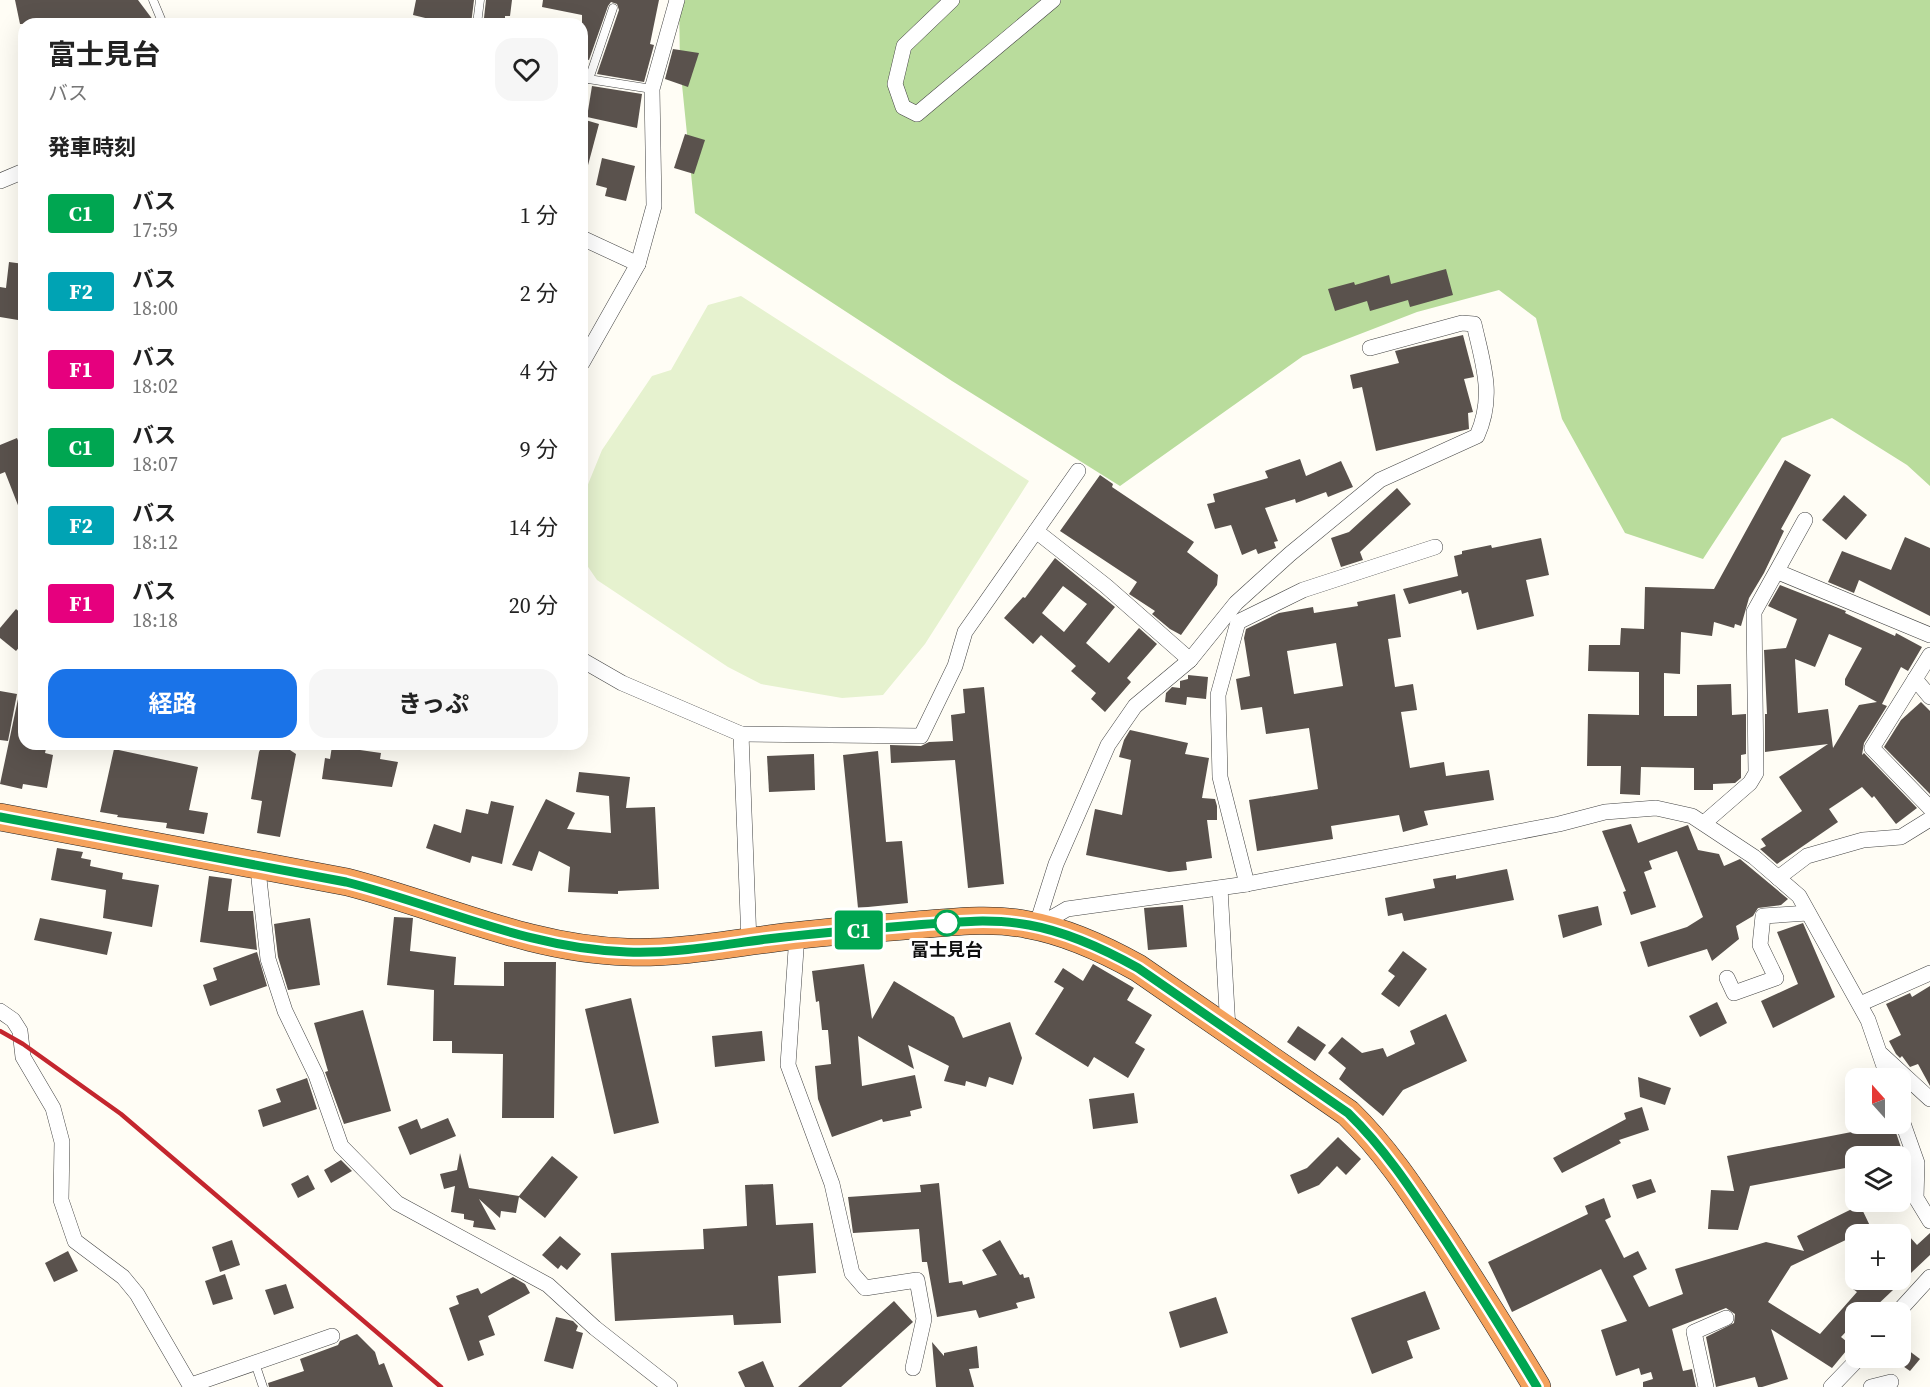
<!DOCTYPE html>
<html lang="ja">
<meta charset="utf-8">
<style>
body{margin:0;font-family:"Source Serif 4","Noto Sans JP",serif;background:#f6f6f6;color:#222;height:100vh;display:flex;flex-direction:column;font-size:22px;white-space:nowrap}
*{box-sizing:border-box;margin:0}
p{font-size:20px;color:#767676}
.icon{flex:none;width:33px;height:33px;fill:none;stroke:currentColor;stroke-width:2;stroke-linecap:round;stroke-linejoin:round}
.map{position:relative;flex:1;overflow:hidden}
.panel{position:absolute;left:18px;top:18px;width:570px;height:732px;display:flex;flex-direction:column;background:#fff;border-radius:18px;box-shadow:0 6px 24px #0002}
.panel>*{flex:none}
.badge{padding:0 12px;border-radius:4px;font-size:21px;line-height:39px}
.needle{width:39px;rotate:339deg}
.fabs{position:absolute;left:1845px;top:1068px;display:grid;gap:12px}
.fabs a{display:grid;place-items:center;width:66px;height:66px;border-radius:12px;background:#fff;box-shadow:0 6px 24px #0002;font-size:30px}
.map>.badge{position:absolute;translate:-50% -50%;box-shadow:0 0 0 3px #fff}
h2{padding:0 30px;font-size:22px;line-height:54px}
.round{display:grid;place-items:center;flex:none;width:63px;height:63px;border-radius:18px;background:#f6f6f6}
.summary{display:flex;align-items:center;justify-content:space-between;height:102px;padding:0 30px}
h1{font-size:28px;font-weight:700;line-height:45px}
.cta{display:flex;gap:12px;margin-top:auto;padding:12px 30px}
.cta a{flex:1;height:69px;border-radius:18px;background:#1a73e8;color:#fff;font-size:24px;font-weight:700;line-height:69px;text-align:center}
.cta a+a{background:#f6f6f6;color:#222}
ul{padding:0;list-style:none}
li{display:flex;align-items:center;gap:18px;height:78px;padding:0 30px}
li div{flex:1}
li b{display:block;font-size:22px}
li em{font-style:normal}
li .badge{min-width:66px;font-weight:700;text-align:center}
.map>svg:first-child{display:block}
.forest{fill:#b9dc9c}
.pitch{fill:#e6f2cf}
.building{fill:#5a524d;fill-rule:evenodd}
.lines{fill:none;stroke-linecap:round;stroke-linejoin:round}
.lane-casing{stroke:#444;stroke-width:9}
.street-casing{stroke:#444;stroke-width:16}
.highway-casing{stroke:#222;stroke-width:28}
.lane{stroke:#fff;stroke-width:8}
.street{stroke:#fff;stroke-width:15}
.highway{stroke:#f5a25d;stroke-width:27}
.rail{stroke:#c4262e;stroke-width:4.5}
.line-casing{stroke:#fff;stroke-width:14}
.line{stroke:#00a651;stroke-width:9}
.stop-dot{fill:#fff;stroke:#00a651;stroke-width:3}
.labels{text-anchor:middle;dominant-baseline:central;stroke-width:6;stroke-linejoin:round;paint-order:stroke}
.stop-label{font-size:18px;font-weight:bold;fill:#111;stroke:#fff}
</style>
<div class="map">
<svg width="1930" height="1387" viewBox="0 0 1930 1387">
<rect width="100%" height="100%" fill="#fffdf5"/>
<polygon class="forest" points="679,0 1930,0 1930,486 1907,465 1832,418 1782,438 1703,559 1625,533 1562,419 1536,318 1499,290 1417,312 1303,356 1120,486 952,381 695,213 680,65"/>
<polygon class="pitch" points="741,296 1029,481 925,644 883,695 842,698 761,684 728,667 597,580 582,558 582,499 602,450 652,376 671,370 708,305"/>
<g class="building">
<polygon points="15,0 138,0 156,24 20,24"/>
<polygon points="416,0 474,0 471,24 450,24 413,15"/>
<polygon points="486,0 512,0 510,16 505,16 505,20 484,18"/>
<polygon points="543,0 659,0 650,44 654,45 644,82 597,74 619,10 617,4 611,2 608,6 589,60 582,58 582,15 542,7"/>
<polygon points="673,49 699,53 688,87 665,79"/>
<polygon points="592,86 642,94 637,128 587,117"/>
<polygon points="582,119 599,124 587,169 582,168"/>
<polygon points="685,134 705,140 694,174 674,168"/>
<polygon points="602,158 635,166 626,201 605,196 607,188 596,185"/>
<polygon points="9,262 24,264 24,321 0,317 0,287 6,288"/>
<polygon points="1446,269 1453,295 1410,307 1408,300 1370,311 1367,301 1335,311 1328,289 1354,282 1355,285 1389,275 1391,284"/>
<polygon points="1463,335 1474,377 1464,379 1473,412 1468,413 1469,429 1376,451 1362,387 1353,389 1350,375 1399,363 1395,351"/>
<polygon points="17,438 24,455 23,518 5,472 0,474 0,445"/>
<polygon points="1300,459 1306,476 1341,461 1353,487 1328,497 1326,492 1296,503 1295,499 1265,508 1278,541 1274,542 1276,548 1258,554 1256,549 1242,555 1231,525 1215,529 1207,504 1215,502 1213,494 1268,478 1265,471"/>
<polygon points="1785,460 1811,475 1781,529 1784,531 1764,573 1749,598 1741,626 1735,624 1734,628 1714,622 1712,636 1681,632 1680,674 1664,673 1664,716 1697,716 1697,685 1731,684 1732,715 1746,714 1746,754 1741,755 1741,778 1735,783 1713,784 1713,790 1694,790 1694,768 1641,767 1640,795 1620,794 1621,766 1587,766 1588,714 1639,715 1639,672 1588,671 1589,645 1620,645 1621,628 1644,629 1645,587 1714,589"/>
<polygon points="1100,475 1113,484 1112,487 1194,542 1187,552 1218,575 1217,585 1181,635 1170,629 1152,614 1155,611 1129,594 1137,582 1060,531"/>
<polygon points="1397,488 1411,504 1360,552 1363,560 1341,567 1331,538 1349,532"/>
<polygon points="1844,495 1867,515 1846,540 1822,520"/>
<polygon points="1905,537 1930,548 1930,616 1859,580 1854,593 1828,582 1842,551 1891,570"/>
<polygon points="1541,538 1549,575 1526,580 1534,616 1477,630 1468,592 1462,594 1461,590 1409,604 1403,589 1458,576 1454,556 1462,554 1462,551 1491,545 1492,548"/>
<path d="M1055 558 1115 607 1086 643 1109 663 1139 628 1157 644 1127 678 1131 682 1105 712 1091 699 1096 693 1071 671 1076 666 1041 635 1033 644 1004 618 1023 597 1025 598ZM1063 586 1087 604 1064 632 1042 613Z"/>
<path d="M1780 585 1846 611 1845 613 1895 636 1896 633 1922 647 1908 671 1901 667 1882 704 1887 706 1864 743 1862 755 1864 753 1917 808 1896 824 1874 796 1872 798 1862 787 1829 809 1838 822 1777 864 1760 849 1766 846 1761 839 1802 811 1779 777 1828 744 1765 752V714H1767L1764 650 1786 648 1797 619 1768 606ZM1829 634 1862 648 1845 679V685L1877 702 1859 705 1833 748 1828 709 1798 713 1795 659 1815 667Z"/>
<path d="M1395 594 1401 637 1388 639 1395 687 1413 684 1417 710 1401 712 1410 768 1444 762 1446 776 1489 770 1494 800 1424 811 1428 825 1403 832 1399 815 1331 826 1333 839 1257 851 1249 800 1318 789 1309 728 1266 734 1262 707 1241 710 1236 679 1250 676 1244 638 1246 629 1279 613 1313 607 1314 613 1358 606 1357 602ZM1336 643 1343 686 1294 694 1287 651Z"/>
<polygon points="16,609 24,616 24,642 16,651 0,638 0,628"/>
<polygon points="1188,675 1208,677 1206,699 1187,697 1186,705 1165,702 1166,693 1172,687 1180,688 1180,681 1188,679"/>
<polygon points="984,687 1004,884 968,888 955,760 891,763 890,745 921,746 929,742 953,741 951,715 965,713 963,689"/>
<polygon points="0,691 17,694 8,741 0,740"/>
<polygon points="18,699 24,700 24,744 47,744 45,753 53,755 47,788 23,784 22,789 0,784"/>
<polygon points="1921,702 1930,711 1930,794 1884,747 1901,720"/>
<polygon points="1130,730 1188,743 1185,754 1209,758 1202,798 1215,799 1217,806 1217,820 1207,820 1212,858 1186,862 1187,870 1169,872 1086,855 1095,809 1122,815 1131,760 1119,757 1124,740"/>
<polygon points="263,744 281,744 296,754 280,837 257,833 262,801 251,799 259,752"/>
<polygon points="332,746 381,753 380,759 398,762 392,787 322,779 325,758 330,759"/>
<polygon points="114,749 198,767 189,810 208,813 204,834 166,828 167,823 117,817 118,815 100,812"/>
<polygon points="878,751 886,842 902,841 908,903 858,908 843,755"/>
<polygon points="814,754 815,790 769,792 767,756"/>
<polygon points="579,772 630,777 626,808 655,807 659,889 618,891 618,894 568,892 570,867 539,851 532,871 512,865 546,799 575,813 567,829 611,833 609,796 576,792"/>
<polygon points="491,801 514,806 502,864 472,856 470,863 426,848 434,824 461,833 466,809 488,814"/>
<polygon points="1631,824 1638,843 1688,825 1698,850 1719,854 1724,866 1740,859 1788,899 1781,905 1758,908 1753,916 1736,926 1739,939 1712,961 1707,949 1648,967 1640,942 1687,927 1703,917 1677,851 1649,861 1652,869 1644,872 1656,907 1631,915 1623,892 1626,891 1602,831"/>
<polygon points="57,848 83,852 81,858 91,860 90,866 123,873 122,879 159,885 152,927 103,918 106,890 51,880"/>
<polygon points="1507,869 1514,900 1404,921 1402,913 1388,916 1385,898 1435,888 1433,879 1456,875 1456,879"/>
<polygon points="209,876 232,879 228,911 253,911 257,950 200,942"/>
<polygon points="1183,905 1187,947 1148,950 1144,908"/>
<polygon points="1598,906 1602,925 1563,938 1558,915"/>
<polygon points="394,917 413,918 410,951 456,957 454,985 504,986 504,962 556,962 554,1118 502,1118 503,1054 452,1053 452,1041 433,1041 434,990 387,985"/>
<polygon points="40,918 112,932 107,955 34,940"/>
<polygon points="310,918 320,985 288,990 278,957 274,924"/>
<polygon points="1803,923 1835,997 1773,1028 1761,1001 1798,984 1777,932"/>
<polygon points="1403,951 1427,969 1399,1007 1381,994 1395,976 1388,971"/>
<polygon points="257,952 267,986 210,1006 203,985 217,980 213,968"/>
<polygon points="864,964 872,1019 894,981 954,1017 963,1038 1010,1022 1022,1058 1013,1085 989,1077 986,1087 966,1081 965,1086 944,1081 949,1066 908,1045 914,1069 858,1036 862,1086 915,1075 922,1108 910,1111 911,1116 883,1122 882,1119 832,1137 818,1099 815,1066 831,1064 828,1030 822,1030 819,1001 816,1002 812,971"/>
<polygon points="1093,964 1134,988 1127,1000 1152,1015 1135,1043 1145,1049 1128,1078 1094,1057 1088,1067 1035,1034 1064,988 1054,982 1063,968 1083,981"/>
<polygon points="1930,986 1930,1086 1918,1064 1910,1067 1902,1056 1900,1058 1896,1054 1889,1041 1901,1035 1886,1004 1910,993 1912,997"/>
<polygon points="631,998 659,1123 614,1134 585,1009"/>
<polygon points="1717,1002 1727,1023 1700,1037 1689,1016"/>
<polygon points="363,1010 391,1111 344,1124 325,1072 328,1071 314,1023"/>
<polygon points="1446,1014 1467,1061 1403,1090 1383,1116 1339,1079 1346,1068 1328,1053 1342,1037 1362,1053 1383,1048 1387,1057 1415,1044 1410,1031"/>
<polygon points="1298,1026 1326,1045 1315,1061 1287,1042"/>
<polygon points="762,1031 765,1061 715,1067 712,1036"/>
<polygon points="1638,1077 1671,1088 1665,1105 1640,1097"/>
<polygon points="307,1078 317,1109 263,1127 258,1110 281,1102 276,1089"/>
<polygon points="1134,1093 1138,1123 1093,1129 1089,1099"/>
<polygon points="1642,1107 1649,1130 1619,1140 1621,1143 1562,1173 1553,1158 1626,1119 1624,1113"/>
<polygon points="448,1118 456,1136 410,1155 398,1127 417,1119 421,1129"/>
<polygon points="1893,1124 1904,1156 1883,1156 1877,1151 1872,1156 1856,1156 1856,1166 1750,1186 1738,1230 1708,1229 1711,1190 1734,1191 1727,1156"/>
<polygon points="1338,1137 1361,1159 1346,1175 1337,1166 1319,1185 1298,1194 1290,1175 1307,1168"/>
<polygon points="460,1153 469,1188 519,1196 552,1156 578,1177 545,1218 519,1197 516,1213 501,1211 500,1218 479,1199 496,1230 473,1227 474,1221 464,1219 464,1214 451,1212 455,1186 444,1189 440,1174 457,1170"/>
<polygon points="341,1160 352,1171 331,1183 324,1170"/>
<polygon points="308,1175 315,1189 298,1198 291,1184"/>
<polygon points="1651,1179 1656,1192 1637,1199 1632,1185"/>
<polygon points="939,1183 949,1283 962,1281 963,1285 997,1275 982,1250 1000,1240 1020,1275 1023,1274 1024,1278 1029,1277 1035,1298 1016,1303 1018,1308 979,1318 976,1310 937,1317 927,1262 922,1262 919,1229 853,1233 848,1197 921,1192 920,1185"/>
<polygon points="773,1184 776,1225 813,1223 816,1273 778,1276 781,1323 734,1325 733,1315 615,1321 611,1253 704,1249 703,1229 747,1226 745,1185"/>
<polygon points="1604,1198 1611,1217 1605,1220 1624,1258 1638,1251 1647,1269 1633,1276 1649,1307 1683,1294 1675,1269 1766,1242 1804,1251 1797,1236 1860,1205 1871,1228 1791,1266 1768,1302 1820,1334 1857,1292 1853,1289 1862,1280 1900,1280 1900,1243 1909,1236 1917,1245 1930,1233 1930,1255 1874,1308 1870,1305 1863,1312 1856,1312 1856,1321 1841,1337 1851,1345 1832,1368 1771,1329 1788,1379 1762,1387 1758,1387 1755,1377 1716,1387 1706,1337 1734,1323 1735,1314 1726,1308 1672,1329 1683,1371 1692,1369 1696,1387 1643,1387 1643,1382 1653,1379 1651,1372 1641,1375 1639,1368 1616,1376 1601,1330 1627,1321 1601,1269 1512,1312 1488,1262 1588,1214 1585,1206"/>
<polygon points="560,1236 581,1254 567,1270 561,1265 558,1269 542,1255"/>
<polygon points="232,1240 240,1265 220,1272 212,1247"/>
<polygon points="68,1251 78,1271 54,1282 45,1263"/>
<polygon points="225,1274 233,1299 213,1305 205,1281"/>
<polygon points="513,1277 525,1284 530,1293 488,1316 495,1335 479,1341 484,1355 468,1361 449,1308 459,1304 456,1296 478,1288 481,1294"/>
<polygon points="286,1284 294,1308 274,1315 265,1290"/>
<polygon points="1425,1291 1440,1329 1407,1341 1413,1358 1372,1374 1351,1318"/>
<polygon points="1216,1297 1228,1333 1180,1348 1169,1312"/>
<polygon points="894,1301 913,1322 841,1387 798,1387"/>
<polygon points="556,1317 573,1321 578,1326 576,1331 583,1333 573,1369 544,1361"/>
<polygon points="357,1334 375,1352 379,1365 384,1363 393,1387 269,1387 268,1383 304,1371 300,1359 338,1345 340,1341"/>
<polygon points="932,1342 944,1356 944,1353 977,1346 979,1368 969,1369 974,1387 936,1387"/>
<polygon points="1900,1344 1920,1359 1910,1371 1900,1364"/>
<polygon points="763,1361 774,1387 745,1387 738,1372"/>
</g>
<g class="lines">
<defs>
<g id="lane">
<polyline points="153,0 163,24"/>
<polyline points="477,24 480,0"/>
<polyline points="582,78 652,89"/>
<polyline points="589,79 613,8"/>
<polyline points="255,1363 263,1387"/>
</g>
<g id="street">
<polyline points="952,0 904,46 895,84 903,107 917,114 1053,0"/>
<polyline points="0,181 24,171"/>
<polyline points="582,238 638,264"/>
<path d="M1370 348 1462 323 1474 324C1483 364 1495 396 1477 436L1380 480 1290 554 1236 603 1190 660 1135 706 1108 745 1056 864 1036 927 1067 909 1247 884 1559 824 1605 812 1656 808 1692 816 1754 857 1799 896 1868 1020 1888 1078"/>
<polyline points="582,363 638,264 654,206 652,89 677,0"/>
<polyline points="1036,531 1106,586 1190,660"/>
<polyline points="1778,572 1930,635"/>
<polyline points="1930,655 1872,748 1930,808"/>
<polyline points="582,660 622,683 741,734 749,942"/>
<polyline points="1915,679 1930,697"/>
<polyline points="741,734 921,736 955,666 965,632 1078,471"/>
<polyline points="1704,823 1750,783 1756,773 1754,612 1805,520"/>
<polyline points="262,865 259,879 268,959 285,1011 316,1075 341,1146 397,1203 548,1285 595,1328 670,1387"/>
<polyline points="1778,878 1807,856 1863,840 1901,837 1930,819"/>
<polyline points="1247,884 1220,777 1218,695 1238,622 1303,590 1435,547"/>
<polyline points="1220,888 1228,1029"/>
<polyline points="797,935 788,1065 832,1184 852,1273 865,1288 917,1280 924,1319 913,1368"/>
<polyline points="1727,978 1734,993 1776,978 1760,945 1763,916 1808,913"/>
<polyline points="1860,1004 1930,973"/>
<polyline points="0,1011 13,1020 20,1031 23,1057 53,1108 62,1142 61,1200 75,1241 123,1277 137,1294 191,1387"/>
<polyline points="1882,1055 1930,1099"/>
<polyline points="1900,1115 1917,1163 1916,1198 1930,1221"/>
<polyline points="1898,1312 1930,1277"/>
<polyline points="191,1385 332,1336"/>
<polyline points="1706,1387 1694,1332 1726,1318"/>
<polyline points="1831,1387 1859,1358"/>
<polyline points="1871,1387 1891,1382"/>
</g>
<path id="highway" d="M0 817 347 882C441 906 528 949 627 952 676 954 727 944 776 938 822 932 869 929 916 925 952 922 993 917 1029 925 1068 932 1104 949 1138 968L1348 1113C1387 1151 1415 1195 1445 1240 1476 1288 1507 1337 1537 1387"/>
</defs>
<use href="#lane" class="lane-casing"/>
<use href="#street" class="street-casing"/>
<use href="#highway" class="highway-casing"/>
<use href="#lane" class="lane"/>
<use href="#street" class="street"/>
<use href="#highway" class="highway"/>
<polyline class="rail" points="0,1031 23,1044 121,1114 441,1387"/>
</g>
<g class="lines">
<defs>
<path id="line" d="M0 817 346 882C441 906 528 949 627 952 673 954 721 945 767 939 816 933 866 929 916 925 952 922 993 918 1029 925 1068 932 1104 949 1138 968L1348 1113C1387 1151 1415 1195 1445 1240 1476 1288 1507 1337 1537 1387"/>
</defs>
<use href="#line" class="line-casing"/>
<use href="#line" class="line"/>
</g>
<circle class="stop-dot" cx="947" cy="923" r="12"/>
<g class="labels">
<g class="stop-label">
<text x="947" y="949">富士見台</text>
</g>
</g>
</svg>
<div class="fabs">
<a><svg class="needle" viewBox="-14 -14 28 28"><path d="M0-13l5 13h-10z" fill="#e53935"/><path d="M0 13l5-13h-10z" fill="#767676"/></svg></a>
<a><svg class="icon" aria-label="layers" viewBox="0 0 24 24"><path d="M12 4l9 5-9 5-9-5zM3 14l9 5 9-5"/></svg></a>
<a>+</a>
<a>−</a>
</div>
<b class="badge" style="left:859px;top:930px;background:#00a651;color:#fff">C1</b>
<section class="panel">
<div class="summary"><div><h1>富士見台</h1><p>バス</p></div><a class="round"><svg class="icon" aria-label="heart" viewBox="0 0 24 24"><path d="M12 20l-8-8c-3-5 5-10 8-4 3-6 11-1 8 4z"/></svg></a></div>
<h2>発車時刻</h2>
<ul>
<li><span class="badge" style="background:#00a651;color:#fff">C1</span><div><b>バス</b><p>17:59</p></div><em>1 分</em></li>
<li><span class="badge" style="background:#00a3b4;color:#fff">F2</span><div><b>バス</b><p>18:00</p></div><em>2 分</em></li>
<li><span class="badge" style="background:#e6007e;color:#fff">F1</span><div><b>バス</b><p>18:02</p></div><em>4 分</em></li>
<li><span class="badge" style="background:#00a651;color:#fff">C1</span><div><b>バス</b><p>18:07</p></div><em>9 分</em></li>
<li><span class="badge" style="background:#00a3b4;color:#fff">F2</span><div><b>バス</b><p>18:12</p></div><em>14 分</em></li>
<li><span class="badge" style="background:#e6007e;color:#fff">F1</span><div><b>バス</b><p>18:18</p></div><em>20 分</em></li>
</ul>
<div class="cta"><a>経路</a><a>きっぷ</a></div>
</section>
</div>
